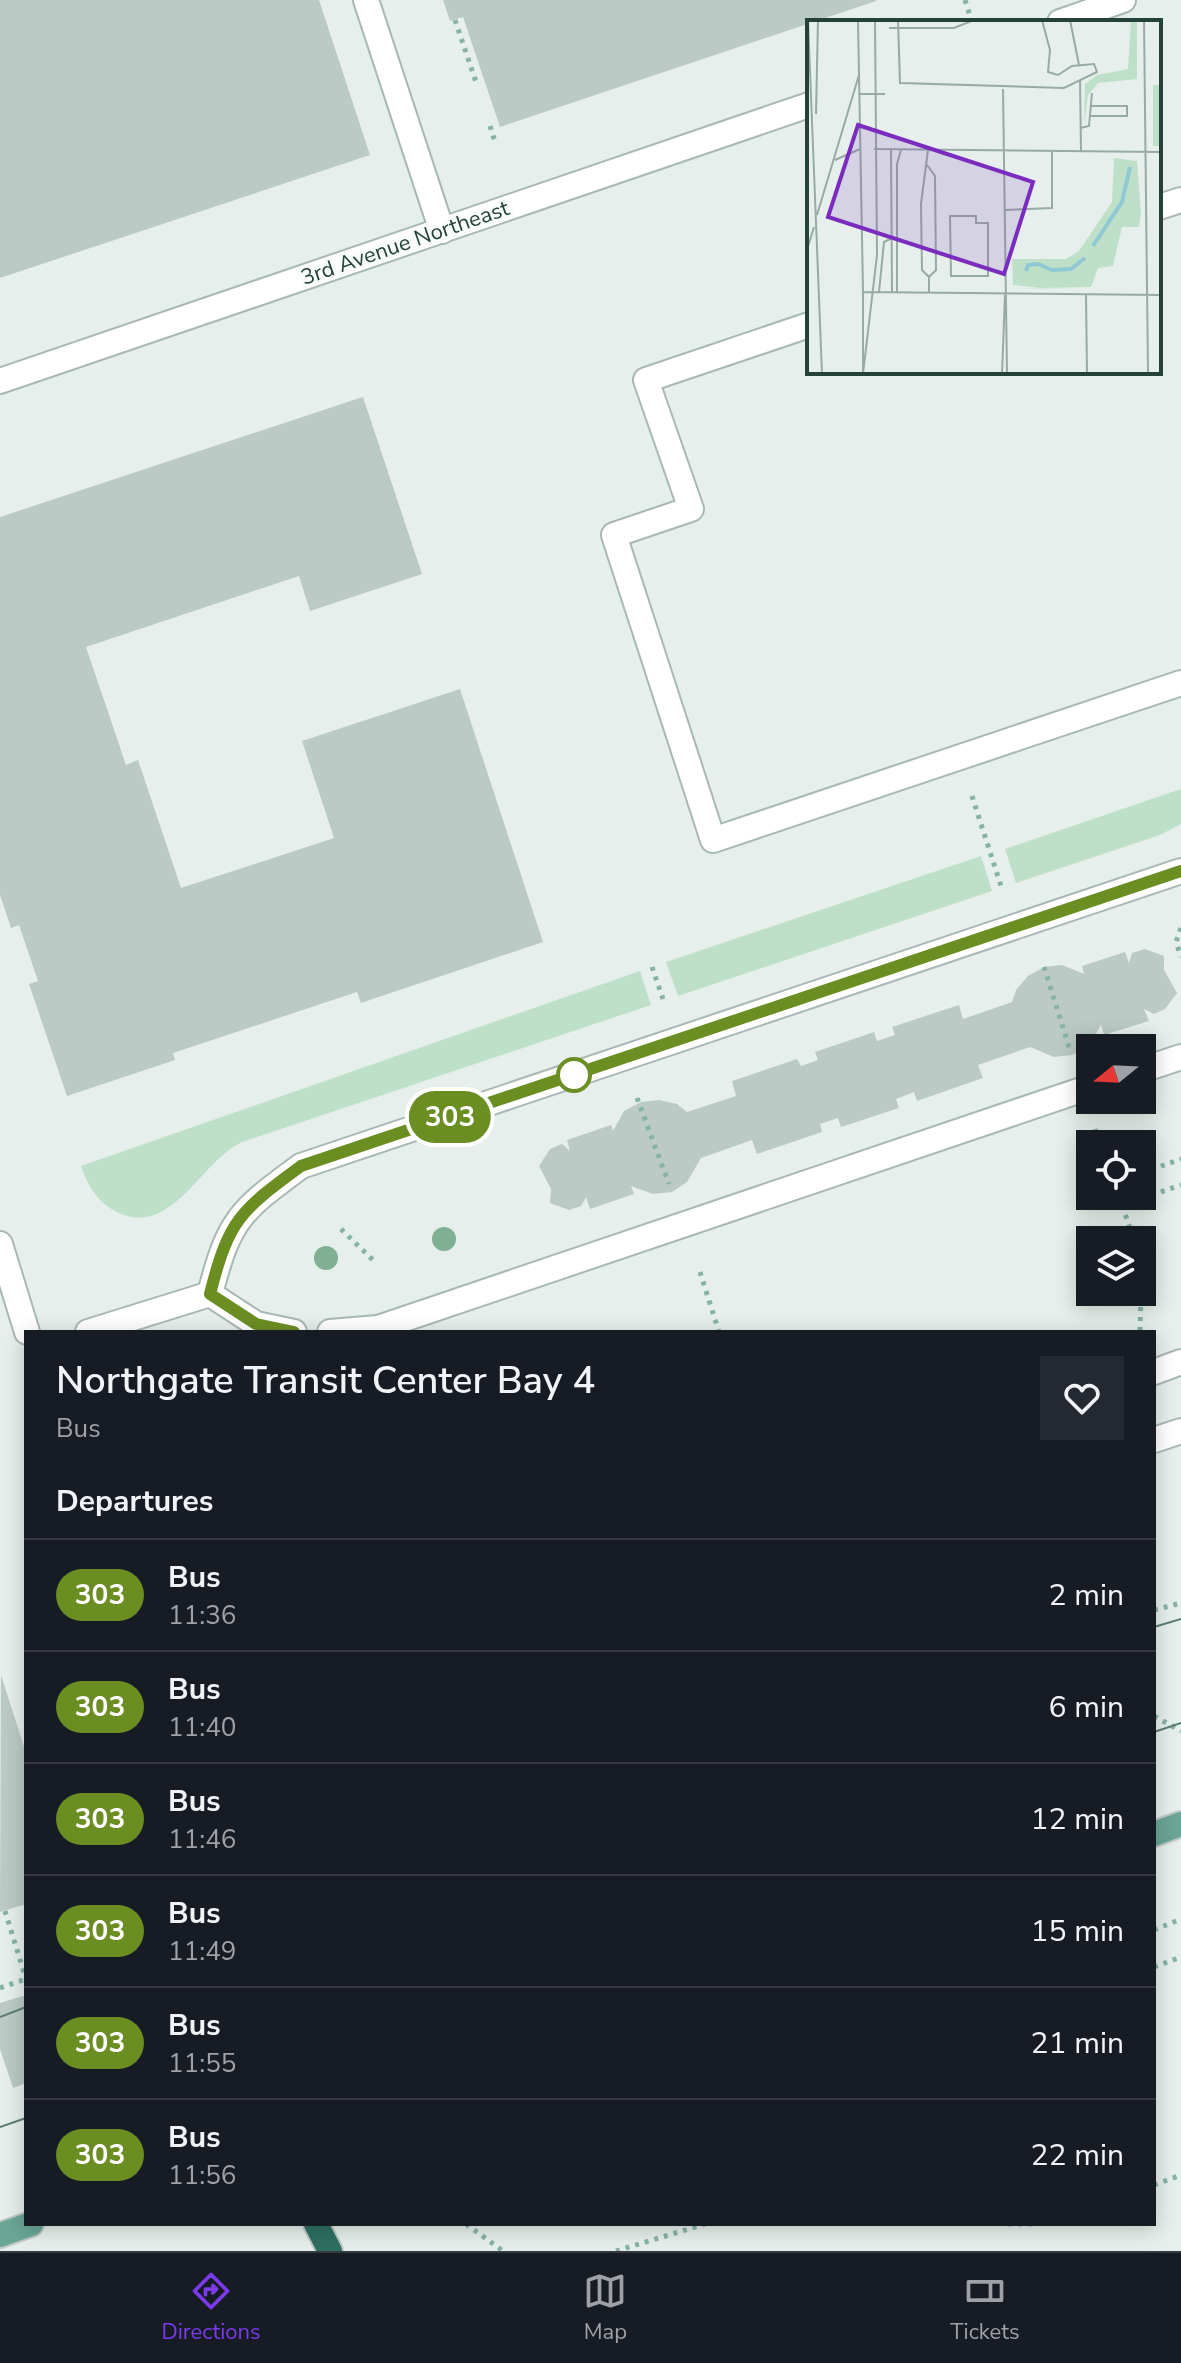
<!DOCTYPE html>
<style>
body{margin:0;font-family:"Nunito Sans",sans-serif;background:#242831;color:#f1f3f6;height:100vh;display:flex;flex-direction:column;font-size:30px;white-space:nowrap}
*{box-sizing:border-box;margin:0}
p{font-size:26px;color:#9ea1a6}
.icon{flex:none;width:44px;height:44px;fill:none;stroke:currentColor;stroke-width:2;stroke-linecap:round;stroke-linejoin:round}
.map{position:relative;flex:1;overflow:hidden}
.details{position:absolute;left:24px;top:1330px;width:1132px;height:896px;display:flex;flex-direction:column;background:#171b24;border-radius:0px;box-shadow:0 4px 20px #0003}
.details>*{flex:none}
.badge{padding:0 16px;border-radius:26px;font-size:28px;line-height:52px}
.needle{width:52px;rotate:252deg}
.tools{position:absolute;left:1076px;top:1034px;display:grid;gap:16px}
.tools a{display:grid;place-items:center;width:80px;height:80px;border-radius:0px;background:#171b24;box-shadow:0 4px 20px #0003;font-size:40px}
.map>.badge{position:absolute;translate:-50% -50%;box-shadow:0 0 0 4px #fff}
h2{padding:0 32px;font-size:30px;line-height:72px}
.round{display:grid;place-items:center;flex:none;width:84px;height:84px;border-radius:0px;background:#242831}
.head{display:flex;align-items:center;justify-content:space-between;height:136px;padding:0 32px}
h1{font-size:38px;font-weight:600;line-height:60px}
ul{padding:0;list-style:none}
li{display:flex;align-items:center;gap:24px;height:112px;padding:0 32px;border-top:2px solid #363941}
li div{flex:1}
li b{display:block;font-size:30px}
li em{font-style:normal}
li .badge{min-width:88px;font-weight:700;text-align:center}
.menu{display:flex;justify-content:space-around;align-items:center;height:112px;border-top:2px solid #363941;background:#171b24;font-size:22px;color:#9ea1a6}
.menu a{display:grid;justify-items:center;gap:4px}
.menu .active{color:#7c3aed}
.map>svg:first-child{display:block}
.green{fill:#bfe0c8}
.building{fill:#bbcac4}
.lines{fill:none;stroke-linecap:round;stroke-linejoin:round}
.minor-casing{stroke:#a8b8b2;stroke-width:28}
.major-casing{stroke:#c2cac8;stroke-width:28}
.highway-casing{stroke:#c2cac8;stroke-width:28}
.path{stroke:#86b3a5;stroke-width:5;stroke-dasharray:4 6;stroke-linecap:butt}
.minor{stroke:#fff;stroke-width:24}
.major{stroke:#6aa596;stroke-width:24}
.highway{stroke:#2f6f62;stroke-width:24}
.tram{stroke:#5f7d75;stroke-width:2}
.tree{fill:#80af93}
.line-casing{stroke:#fff;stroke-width:18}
.line{stroke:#6b8e23;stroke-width:12}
.stop-dot{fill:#fff;stroke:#6b8e23;stroke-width:4}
.labels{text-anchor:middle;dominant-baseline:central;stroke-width:7;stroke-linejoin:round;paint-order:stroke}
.street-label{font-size:22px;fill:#24423a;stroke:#f7fbf9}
.inset-river{fill:none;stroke:#8ec9d4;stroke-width:4}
.inset-road{fill:none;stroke:#98aaa4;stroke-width:2}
.view{fill:#7b2cbf;fill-opacity:0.15;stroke:#7b2cbf;stroke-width:4}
.inset-edge{fill:none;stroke:#24423a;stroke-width:4}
</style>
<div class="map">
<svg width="1181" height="2251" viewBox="0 0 1181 2251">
<rect width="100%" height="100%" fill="#e6efeb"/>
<g class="green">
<polygon points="1181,789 1181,824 1160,835 1016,883 1005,849"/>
<polygon points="981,856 992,891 678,996 666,962"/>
<path d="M640 971 651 1005 242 1142C200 1162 172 1237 119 1213 99 1204 88 1187 81 1166Z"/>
</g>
<g class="building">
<polygon points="0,0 319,0 370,155 0,278"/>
<polygon points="443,0 876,0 876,1 500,127 463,17 450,21"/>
<polygon points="363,397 422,574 310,611 299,576 86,647 126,765 138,760 181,888 334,838 302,741 460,689 543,942 361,1003 357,992 173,1053 175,1060 67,1096 29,984 38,981 19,925 11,928 0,895 0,517"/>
<polygon points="1145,949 1164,956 1164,970 1177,993 1165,1009 1154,1014 1144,1009 1149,1021 1104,1035 1101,1025 1088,1047 1072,1055 1054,1057 1030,1047 978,1065 983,1078 917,1101 914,1092 896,1099 899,1108 841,1127 838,1118 820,1124 822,1132 757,1154 752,1140 701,1158 687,1182 672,1192 653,1194 631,1186 634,1194 590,1209 586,1197 581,1206 569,1210 550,1203 551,1189 539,1166 550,1149 562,1144 570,1151 567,1140 611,1125 613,1131 624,1111 641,1102 659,1100 677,1104 687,1112 736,1096 732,1081 797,1059 801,1066 818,1060 815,1052 874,1032 877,1041 895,1035 892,1027 959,1005 963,1019 1012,1002 1016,990 1028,976 1044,967 1062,965 1084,974 1082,966 1125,952 1129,963 1132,953"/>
<polygon points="1,1675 26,1753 26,1904 0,1912"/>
<polygon points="26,1995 26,2083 13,2088 0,2049 0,2003"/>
</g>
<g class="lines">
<defs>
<g id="minor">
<polyline points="366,0 442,231"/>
<polyline points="1060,22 1123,0"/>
<polyline points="1159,207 1181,200"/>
<polyline points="809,325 646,380 691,509 614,535 713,840 1181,683"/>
<polyline points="0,381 809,105"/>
<polyline points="1142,1070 1181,1057"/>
<polyline points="0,1244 27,1332"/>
<path d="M210 1294C229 1219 240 1211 301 1166L1181 871"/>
<polyline points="210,1294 256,1324 294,1332"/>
<polyline points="88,1332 210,1294"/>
<polyline points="330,1332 378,1328 1090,1087"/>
<polyline points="1154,1372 1181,1362"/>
<polyline points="1154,1440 1181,1431"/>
</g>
<g id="major">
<polyline points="1154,1834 1181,1824"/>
<polyline points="0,2235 31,2224"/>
</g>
<polyline id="highway" points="316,2224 330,2251"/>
</defs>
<use href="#minor" class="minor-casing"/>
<use href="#major" class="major-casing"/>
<use href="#highway" class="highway-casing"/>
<g class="path">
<polyline points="965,0 972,22"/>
<polyline points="455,20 477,85"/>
<polyline points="490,126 495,142"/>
<polyline points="972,796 1001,886"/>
<polyline points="1181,928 1176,942 1181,957"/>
<polyline points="652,967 663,999"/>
<polyline points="1044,967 1070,1050"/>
<polyline points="637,1098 669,1184"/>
<polyline points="1095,1129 1100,1144"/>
<polyline points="1142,1173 1181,1159"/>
<polyline points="1119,1196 1134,1240"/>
<polyline points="1123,1205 1181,1185"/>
<polyline points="341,1229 376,1263"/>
<polyline points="700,1272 719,1332"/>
<polyline points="1140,1331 1141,1292"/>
<polyline points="1154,1610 1181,1603"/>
<polyline points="1154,1716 1181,1731"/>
<polyline points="5,1911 26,1979"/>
<polyline points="1154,1930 1181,1919"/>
<polyline points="1154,1967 1181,1957"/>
<polyline points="0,1988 26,1979"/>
<polyline points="1154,2185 1181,2175"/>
<polyline points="466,2224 503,2251"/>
<polyline points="1008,2224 1038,2224"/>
<polyline points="616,2251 705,2224"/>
</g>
<use href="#minor" class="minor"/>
<use href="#major" class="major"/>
<use href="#highway" class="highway"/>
<g class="tram">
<polyline points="1154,1627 1181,1619"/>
<polyline points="1154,1732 1181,1723"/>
<polyline points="0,2017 26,2007"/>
<polyline points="0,2127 26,2118"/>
</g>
</g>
<g class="tree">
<circle cx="444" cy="1239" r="12"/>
<circle cx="326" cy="1258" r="12"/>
</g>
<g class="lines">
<defs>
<path id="line" d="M294 1332 256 1324 210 1294C229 1219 240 1211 301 1166L1181 871"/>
</defs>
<use href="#line" class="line-casing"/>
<use href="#line" class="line"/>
</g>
<circle class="stop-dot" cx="574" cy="1075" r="16"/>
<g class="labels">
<g class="street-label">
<text transform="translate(405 243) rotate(-19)">3rd Avenue Northeast</text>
</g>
</g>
<g transform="translate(807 20)">
<rect width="354" height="354" fill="#e6efeb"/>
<path d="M324 0H330V59L291 63 281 75 277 105 278 64 290 55 321 49ZM346 65H354V126H346ZM307 138 330 141 334 194 332 207H315L306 246 291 248 284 267 234 268 271 269 206 268H234L206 265 205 239H259L272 231 305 182Z" fill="#bfe0c8"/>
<path class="inset-river" d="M286 226 315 182 323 147M219 251 221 245 231 244 245 250 264 249 278 238"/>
<path class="inset-road" d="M1 0 15 354M51 0 56 272M91 0 93 63 257 68 290 52 287 44 265 46 251 55 241 52 243 30 235 0M263 0 272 45M337 0 341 354M82 8H147L167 0M273 61 274 131M196 69 200 354M52 74H78M9 94 11 0M283 96H320V86H283M273 108 282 106 285 73M67 129 354 132M84 130 85 272M121 130 114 184 115 250 122 257V272M28 140 53 129M120 145 128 156 129 250 122 257M197 190 245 188V131M10 195 52 55M143 196H169V203H181V256H144ZM0 230 7 207M72 272 77 222 85 218M90 272V144L94 130M279 275 280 354M56 354V272L354 275M56 354 70 235 68 0M195 354 198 274"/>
<path class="view" d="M51 105 226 162 197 254 21 197Z"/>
<rect width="354" height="354" class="inset-edge"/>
</g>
</svg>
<div class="tools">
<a><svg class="needle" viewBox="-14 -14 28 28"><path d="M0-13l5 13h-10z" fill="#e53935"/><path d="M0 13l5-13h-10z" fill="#9ea1a6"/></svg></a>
<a><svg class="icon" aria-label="locate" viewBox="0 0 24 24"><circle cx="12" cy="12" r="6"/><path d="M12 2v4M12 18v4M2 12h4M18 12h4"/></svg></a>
<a><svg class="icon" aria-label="layers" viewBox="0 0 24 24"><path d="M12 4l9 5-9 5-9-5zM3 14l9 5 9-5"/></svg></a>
</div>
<b class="badge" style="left:450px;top:1117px;background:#6b8e23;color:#fff">303</b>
<section class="details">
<div class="head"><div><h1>Northgate Transit Center Bay 4</h1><p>Bus</p></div><a class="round"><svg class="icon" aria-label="heart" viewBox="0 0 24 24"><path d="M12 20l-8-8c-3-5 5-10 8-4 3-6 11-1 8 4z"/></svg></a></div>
<h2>Departures</h2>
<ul>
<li><span class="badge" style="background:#6b8e23;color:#fff">303</span><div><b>Bus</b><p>11:36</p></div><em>2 min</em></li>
<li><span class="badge" style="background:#6b8e23;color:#fff">303</span><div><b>Bus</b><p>11:40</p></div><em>6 min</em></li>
<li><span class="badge" style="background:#6b8e23;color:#fff">303</span><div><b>Bus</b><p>11:46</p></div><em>12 min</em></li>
<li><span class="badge" style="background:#6b8e23;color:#fff">303</span><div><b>Bus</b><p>11:49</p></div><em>15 min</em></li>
<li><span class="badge" style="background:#6b8e23;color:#fff">303</span><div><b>Bus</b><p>11:55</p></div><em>21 min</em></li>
<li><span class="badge" style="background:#6b8e23;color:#fff">303</span><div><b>Bus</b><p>11:56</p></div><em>22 min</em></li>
</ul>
</section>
</div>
<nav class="menu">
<a class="active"><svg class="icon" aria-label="directions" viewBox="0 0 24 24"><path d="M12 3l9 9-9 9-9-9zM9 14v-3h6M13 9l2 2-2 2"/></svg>Directions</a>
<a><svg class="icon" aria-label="map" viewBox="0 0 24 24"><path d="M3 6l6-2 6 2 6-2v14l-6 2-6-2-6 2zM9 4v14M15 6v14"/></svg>Map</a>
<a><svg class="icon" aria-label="tickets" viewBox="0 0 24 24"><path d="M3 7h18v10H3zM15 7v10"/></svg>Tickets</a>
</nav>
